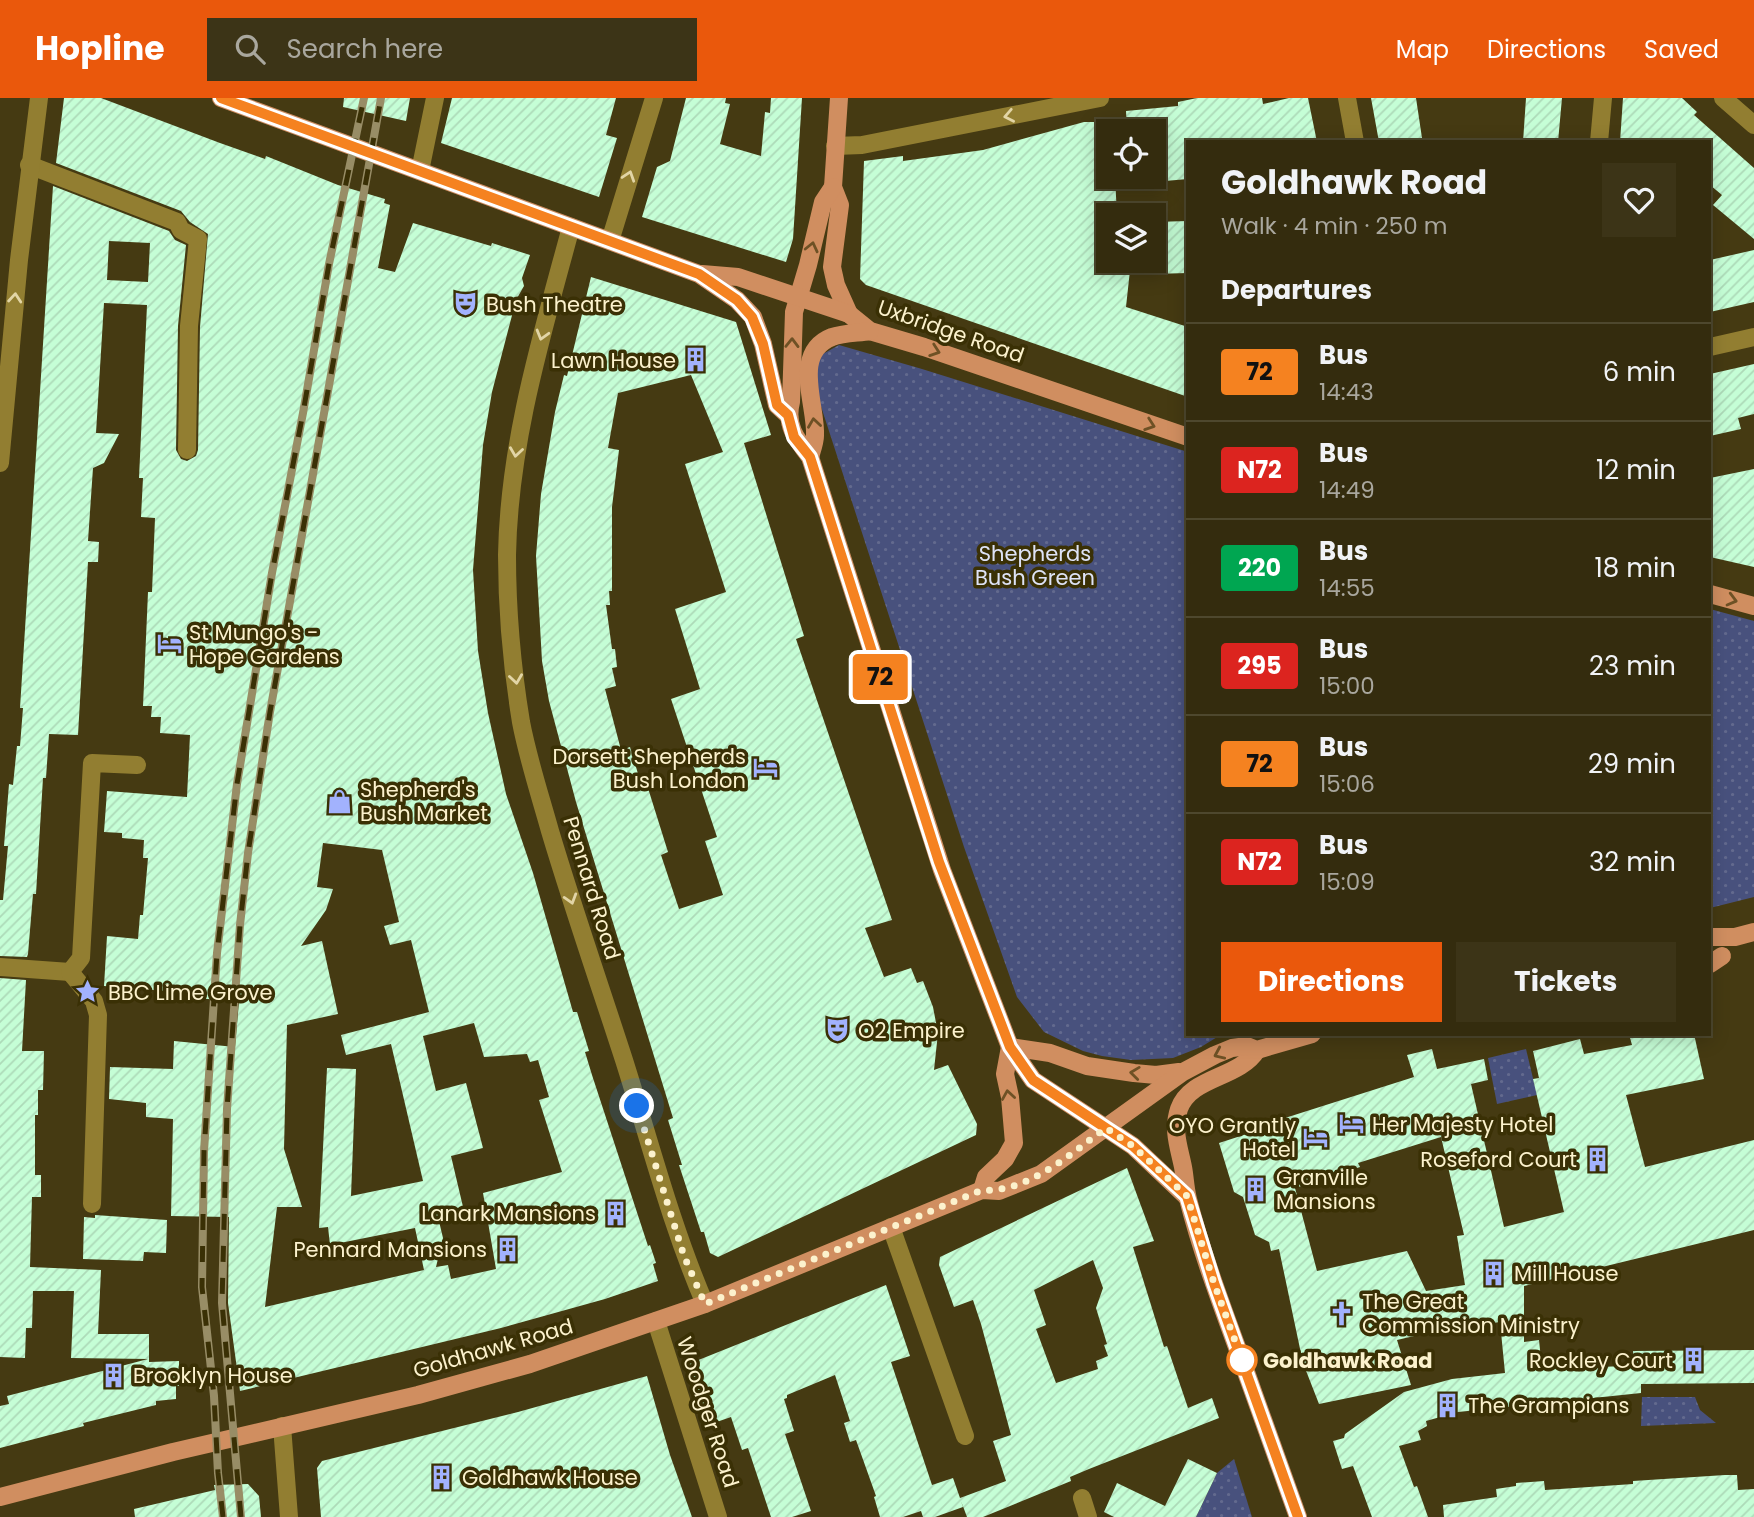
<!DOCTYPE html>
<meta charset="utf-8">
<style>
body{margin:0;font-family:Poppins,sans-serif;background:#3c3417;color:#f1f3f6;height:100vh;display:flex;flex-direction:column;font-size:26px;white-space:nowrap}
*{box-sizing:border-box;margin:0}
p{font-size:23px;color:#a9a79e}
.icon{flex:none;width:38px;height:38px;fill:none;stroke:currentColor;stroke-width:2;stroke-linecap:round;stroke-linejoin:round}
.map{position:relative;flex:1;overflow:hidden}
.drawer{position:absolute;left:1186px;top:42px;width:525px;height:896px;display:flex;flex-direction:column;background:#342c0e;border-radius:0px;box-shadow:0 4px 18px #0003,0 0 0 2px #4e482e}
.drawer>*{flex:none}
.badge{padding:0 14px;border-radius:5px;font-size:24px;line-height:46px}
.controls{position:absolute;left:1096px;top:21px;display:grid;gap:14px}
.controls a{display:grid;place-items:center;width:70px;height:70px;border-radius:0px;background:#342c0e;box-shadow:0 4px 18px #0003,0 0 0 2px #4e482e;font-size:35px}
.you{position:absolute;width:35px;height:35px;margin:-18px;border:5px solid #fff;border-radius:50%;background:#1a73e8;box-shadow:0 0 0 10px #1a73e833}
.map>.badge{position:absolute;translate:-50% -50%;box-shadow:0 0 0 4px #fff}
h2{padding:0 35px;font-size:26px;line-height:63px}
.round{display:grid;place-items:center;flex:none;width:74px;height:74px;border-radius:0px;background:#3c3417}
.head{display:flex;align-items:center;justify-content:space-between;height:119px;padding:0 35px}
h1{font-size:33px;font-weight:700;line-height:52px}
.action{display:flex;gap:14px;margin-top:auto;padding:14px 35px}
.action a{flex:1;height:80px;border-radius:0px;background:#ea580c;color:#fff;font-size:28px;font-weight:700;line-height:80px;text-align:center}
.action a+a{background:#3c3417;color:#f1f3f6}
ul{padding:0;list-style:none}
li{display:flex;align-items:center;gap:21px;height:98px;padding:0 35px;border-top:2px solid #4e482e}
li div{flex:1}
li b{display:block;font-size:26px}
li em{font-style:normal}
li .badge{min-width:77px;font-weight:700;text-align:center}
header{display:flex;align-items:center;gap:42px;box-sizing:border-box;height:98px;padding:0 35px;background:#ea580c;color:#fff}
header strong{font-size:33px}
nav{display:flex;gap:38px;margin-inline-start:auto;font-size:24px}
.search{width:490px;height:63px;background:#3c3417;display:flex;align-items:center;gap:18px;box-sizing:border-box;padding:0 24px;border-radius:0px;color:#a9a79e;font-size:26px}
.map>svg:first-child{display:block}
.grass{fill:url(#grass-dots)}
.building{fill:url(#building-hatch);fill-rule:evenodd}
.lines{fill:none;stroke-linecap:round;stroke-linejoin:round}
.minor{stroke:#927e31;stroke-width:18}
.major{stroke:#d08e60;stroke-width:18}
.rail-casing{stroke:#988d66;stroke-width:8}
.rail{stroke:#3a3005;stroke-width:5;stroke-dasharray:16;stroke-linecap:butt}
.oneway{stroke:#e2d5a6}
.oneway2{stroke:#6e5125}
.line-casing{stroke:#fff;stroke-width:16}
.line{stroke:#f58220;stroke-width:10}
.walk{stroke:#fcf2cd;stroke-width:7;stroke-dasharray:0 12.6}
.stop-dot{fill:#fff;stroke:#f58220;stroke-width:3.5}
.labels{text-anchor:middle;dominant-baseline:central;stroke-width:7;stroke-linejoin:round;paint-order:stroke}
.poi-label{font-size:21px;fill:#fcf2cd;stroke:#3a3005;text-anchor:start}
.street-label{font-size:21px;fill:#fcf2cd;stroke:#3a3005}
.park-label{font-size:21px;fill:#dee3f7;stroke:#3a3005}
.stop-label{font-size:21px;font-weight:bold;fill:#fcf2cd;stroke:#3a3005;text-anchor:start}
</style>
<header>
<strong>Hopline</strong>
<div class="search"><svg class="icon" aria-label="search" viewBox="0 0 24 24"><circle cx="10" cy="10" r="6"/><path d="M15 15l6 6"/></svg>Search here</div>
<nav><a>Map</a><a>Directions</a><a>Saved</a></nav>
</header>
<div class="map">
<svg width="1754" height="1419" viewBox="0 0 1754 1419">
<defs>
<pattern id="grass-dots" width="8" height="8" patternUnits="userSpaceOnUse" patternTransform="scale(1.75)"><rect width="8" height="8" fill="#48517d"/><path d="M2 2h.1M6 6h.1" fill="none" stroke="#636a8e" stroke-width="1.8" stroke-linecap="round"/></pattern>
<pattern id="building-hatch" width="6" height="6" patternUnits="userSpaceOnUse" patternTransform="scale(1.75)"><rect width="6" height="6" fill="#c5fed6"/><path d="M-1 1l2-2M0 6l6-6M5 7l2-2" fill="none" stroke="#addab8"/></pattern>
</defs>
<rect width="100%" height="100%" fill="#453a12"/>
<g class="grass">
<polygon points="839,247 922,271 1188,354 1188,936 1222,936 1201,949 1173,960 1131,962 1102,958 1083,953 1044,934 1017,899 964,749 816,293 815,273 821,257"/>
<polygon points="1710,511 1754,523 1754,799 1710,810"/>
<polygon points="1526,951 1537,997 1497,1006 1488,960"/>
<polygon points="1642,1299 1695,1299 1700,1312 1716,1325 1641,1328"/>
<polygon points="1234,1361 1252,1419 1196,1419 1217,1375"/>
</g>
<g class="building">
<path d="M64 0H101L220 45 265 61 266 58 338 87 385 101 384 105 390 107 378 170 395 174 413 125 491 148 492 145 530 157 522 180 524 188 516 202 492 294 483 347 473 472 478 553 488 615 506 696 533 775 573 914H577L589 953 585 954 592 977 648 1148 650 1147 656 1165 653 1166 658 1183 605 1201 501 1230 240 1293 228 1205 229 1119 171 1118 173 1021 146 1019V1005L109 1001 110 969 173 971 174 943 235 949 239 904 177 898V894L104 888 107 838 138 841 140 817H143L148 760H143L144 742 122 740V735L104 734 107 693 187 699 190 637 160 635 161 619H151L152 608H143L148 494H152L155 420 141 419 143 380H139L147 207 104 205 96 335 119 336 104 365 93 370 88 443 99 444 98 464H88L78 637 49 636 46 680H43L36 796H33L28 856 27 859 0 858V802H3L8 748H4L9 686 13 687 17 648H20L23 610H20L53 88 169 133 175 142 186 147 178 228 176 352 181 361 187 363 196 358 198 352 200 229 208 136 190 124 181 113 56 65ZM109 143 150 145 148 184 107 182ZM323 745 382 752 399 824 384 828 390 847 411 842 429 914 341 937 346 957 391 946 423 1083 351 1098 356 971 327 970 319 1130 328 1129 330 1147 415 1130 424 1172 265 1209 277 1109H302L284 1051 287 927 338 916 322 843 301 848 326 812 333 791 317 789ZM474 925 484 959 527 956 530 964 538 962 549 999 539 1002 562 1074 483 1095 496 1171 451 1181 448 1167 436 1169 443 1140 438 1119 464 1113 451 1058 483 1050 466 985 436 993 423 938Z"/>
<polygon points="344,0 410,0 406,23 343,9"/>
<polygon points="452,0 616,0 606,37 617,40 599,99 441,45"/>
<polygon points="686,0 726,0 725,5 730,6 720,46 761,58 765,14 770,15 771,0 802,0 793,141 786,164 642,119 657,69 670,63"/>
<polygon points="1197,0 1262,0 1263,6 1289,0 1308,0 1317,44 1188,44 1188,81 1153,84 1153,33 1127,33 1126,13 1178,8 1178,4"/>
<polygon points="1371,0 1416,0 1422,40 1411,42 1411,44 1379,44"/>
<polygon points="1526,0 1562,0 1558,44 1523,44"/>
<polygon points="1623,0 1682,0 1697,14 1694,17 1754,70 1754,141 1713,107 1722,97 1710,87 1710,44 1620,44"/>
<polygon points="1084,24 1108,24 1108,79 1115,79 1117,117 1108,117 1108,163 1131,163 1126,209 1188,229 1188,299 866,187 860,181 864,63 903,58 903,63 983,52"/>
<polygon points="1188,123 1188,175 1153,176 1153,124"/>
<polygon points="1754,152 1754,204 1710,214 1710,162"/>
<path d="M591 179 736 224 771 337 744 345 804 538 796 541 892 822 865 830 884 879 911 870 917 885 923 883 933 909 938 935 934 972 948 967 977 1026 976 1037 718 1159 710 1155 704 1134H701L679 1067H682L668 1022 673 1020 576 704 549 603 542 563 536 458 541 396 555 314 564 277 567 278ZM691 277 723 354 685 366 726 494 675 511 700 591 671 601 717 739 705 743 723 797 679 811 661 757 668 754 647 687 642 689 630 649 621 652 605 591 616 588 612 570 617 569 615 551H612L606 507H610L609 493H612V409L619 352 608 350 618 295Z"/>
<polygon points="1754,266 1754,316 1738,320 1741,331 1710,338 1710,276"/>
<polygon points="1754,371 1754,469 1710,459 1710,380"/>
<polygon points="0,880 26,882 22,953 44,953 43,992 38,992 38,1017 35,1017 35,1077 41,1077 41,1099 32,1099 30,1169 101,1172 98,1236 149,1236 149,1264 179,1263 179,1288 176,1288 176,1301 156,1303 156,1307 83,1325 84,1328 0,1350 0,1308 9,1306 7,1298 148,1261 71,1260 74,1193 33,1193 32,1230 26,1230 25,1260 0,1259"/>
<path d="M1629 936H1694L1704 981 1626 997 1645 1069 1754 1042V1132L1524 1188V1244L1539 1242 1542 1271 1592 1267V1269L1633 1268V1253L1754 1252V1285L1641 1286V1295L1458 1314 1426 1323 1427 1328 1418 1333 1421 1342 1399 1348 1414 1389 1417 1388 1428 1419H1372L1353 1368 1342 1371 1333 1343 1344 1340 1345 1336 1404 1294 1452 1281 1505 1275 1500 1224 1457 1230V1228L1397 1242 1411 1287 1319 1306 1303 1265 1279 1151 1271 1153 1269 1144 1255 1137 1243 1099 1234 1094 1219 1045 1256 1033 1257 1029 1263 1027 1414 979 1407 957 1432 951 1437 971 1484 961 1488 982 1471 986 1504 1129 1564 1114 1533 981 1539 980 1533 953 1580 941 1584 956 1632 947ZM1441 1039 1464 1137 1457 1138 1465 1187 1426 1193 1407 1153 1317 1173 1295 1090 1360 1069 1358 1065Z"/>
<path d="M1127 1070 1154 1143 1133 1149 1164 1249 1167 1248 1188 1310 1212 1300 1219 1320 1089 1371 1070 1379 1071 1383 983 1419H967L961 1403 963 1409 935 1419H923L921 1413 903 1419H880L874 1399 876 1398 856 1342 850 1344 844 1325 850 1323 835 1277 787 1297V1300L784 1301 794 1333 785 1336 811 1413 792 1419H771L748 1350 742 1352 731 1319 708 1327 686 1267 886 1187 910 1258 891 1264 932 1387 953 1380 960 1400 1006 1383 993 1343 1011 1337 981 1226 973 1202 954 1209 939 1167 940 1159ZM1093 1162 1103 1190 1096 1210 1107 1246 1104 1247 1108 1258 1096 1263 1098 1271 1056 1285 1036 1231 1046 1227 1034 1192Z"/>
<polygon points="95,1117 167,1122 166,1155 144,1154 143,1163 83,1161 84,1119 95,1120"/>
<polygon points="647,1278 670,1357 692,1419 321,1419 317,1370 322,1363 518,1314"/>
<polygon points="1188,1361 1217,1375 1196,1419 1114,1419 1104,1414 1117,1385 1165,1408"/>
<polygon points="1725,1377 1737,1377 1738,1392 1754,1391 1754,1419 1444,1419 1443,1407 1497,1399 1496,1391 1516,1388 1516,1385 1544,1383 1545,1392 1633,1386 1633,1383"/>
<polygon points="248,1386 259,1398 261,1419 135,1419 134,1411 215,1392 214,1387"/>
</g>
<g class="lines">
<g class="minor">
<polyline points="1347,0 1355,44"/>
<polyline points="1723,0 1754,27"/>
<polyline points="1599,44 1603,0"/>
<polyline points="835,48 862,47 1100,0"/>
<polyline points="29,67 177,124 181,132 198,141 189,228 187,352"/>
<polyline points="420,73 435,0"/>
<path d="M571 129C542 237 509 344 507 457 507 514 512 569 521 624 528 661 540 697 550 733 573 810 599 885 624 962 650 1044 671 1127 705 1206"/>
<polyline points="610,143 654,0"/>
<polyline points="1710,249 1754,239"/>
<polyline points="0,365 19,162 39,0"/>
<polyline points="0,869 70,874"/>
<polyline points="92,1106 98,917 94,903 70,874 81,860 92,665 137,667"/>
<polyline points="891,1129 965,1338"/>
<polyline points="656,1223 718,1419"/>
<polyline points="282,1328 289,1419"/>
<polyline points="1082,1400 1088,1419"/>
</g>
<g class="major">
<polyline points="221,0 699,176 737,202 753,219 763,246 777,307 788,317"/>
<polyline points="839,0 833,89 840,107 832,169 836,187 849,216"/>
<path d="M833 89 823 104 808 167 794 214 791 304C785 327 796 341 810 359L942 772 1010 949 1033 982 1133 1048 1187 1099"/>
<polyline points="702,176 738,179 849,216 870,233 924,249 1188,339"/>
<path d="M810 359C812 352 815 344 815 338 817 308 791 255 832 239 843 235 858 235 870 233"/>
<polyline points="1710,496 1754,508"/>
<polyline points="1710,839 1735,839 1754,834"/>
<polyline points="1710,866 1722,858"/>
<polyline points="1010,949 1050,955 1087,968 1134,975 1156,977 1179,974"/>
<path d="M1257 952C1239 981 1191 978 1179 1011 1172 1032 1179 1049 1183 1069 1185 1079 1185 1090 1188 1101 1204 1164 1229 1226 1251 1288 1267 1332 1282 1375 1298 1419"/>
<polyline points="982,1092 986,1079 1005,1061 1014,1045 1010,999 1005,976 1010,949"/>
<polyline points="0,1399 173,1354 418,1297 530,1266 705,1206 982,1092 999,1093 1041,1076 1183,974 1215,957 1232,950 1247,948 1257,952 1312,936"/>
</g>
<defs>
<g id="rail">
<polyline points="223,1419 218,1375 214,1298 202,1189 204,1053 217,855 237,686 272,475 303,315 329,166 364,0"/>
<polyline points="241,1419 222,1205 227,1011 240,827 248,755 270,614 381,0"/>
</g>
</defs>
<use href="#rail" class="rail-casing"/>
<use href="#rail" class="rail"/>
</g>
<defs><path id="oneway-chevron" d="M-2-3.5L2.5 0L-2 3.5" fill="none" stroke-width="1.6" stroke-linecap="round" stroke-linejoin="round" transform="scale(1.75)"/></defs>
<g class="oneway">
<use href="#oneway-chevron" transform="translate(1009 18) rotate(169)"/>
<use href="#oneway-chevron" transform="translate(629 78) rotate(-72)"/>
<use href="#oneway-chevron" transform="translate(15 200) rotate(-85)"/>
<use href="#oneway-chevron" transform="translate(542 237) rotate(106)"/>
<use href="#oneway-chevron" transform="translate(516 354) rotate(98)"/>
<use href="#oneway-chevron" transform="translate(516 581) rotate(82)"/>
<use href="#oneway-chevron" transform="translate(571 801) rotate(73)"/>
</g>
<g class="oneway2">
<use href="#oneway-chevron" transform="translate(812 149) rotate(-77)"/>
<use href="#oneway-chevron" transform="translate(792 245) rotate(-89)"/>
<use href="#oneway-chevron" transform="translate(935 253) rotate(19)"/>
<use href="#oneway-chevron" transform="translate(814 325) rotate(-98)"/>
<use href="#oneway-chevron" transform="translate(1150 327) rotate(19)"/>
<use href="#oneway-chevron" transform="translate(1732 502) rotate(15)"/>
<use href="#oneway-chevron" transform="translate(1219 956) rotate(156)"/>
<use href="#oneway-chevron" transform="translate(1135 975) rotate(-173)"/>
<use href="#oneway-chevron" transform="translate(1008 997) rotate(-99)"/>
</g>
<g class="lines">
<defs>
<polyline id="line" points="221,0 699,176 737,202 752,219 763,246 777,307 788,317 794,339 810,359 939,764 1010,949 1033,982 1133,1048 1187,1098 1214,1185 1298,1419"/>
</defs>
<use href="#line" class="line-casing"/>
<use href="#line" class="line"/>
<path class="walk" d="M637 1008 684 1158 705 1206 982 1092C1028 1095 1070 1056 1106 1030L1133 1048 1187 1098 1214 1185 1242 1262"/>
</g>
<defs>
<symbol id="theatre-bare" viewBox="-9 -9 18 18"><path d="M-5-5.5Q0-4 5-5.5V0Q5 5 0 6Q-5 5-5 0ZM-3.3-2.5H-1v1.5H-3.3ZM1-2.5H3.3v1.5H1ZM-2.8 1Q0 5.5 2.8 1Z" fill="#a2b2fd" stroke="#3a3005" stroke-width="2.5" paint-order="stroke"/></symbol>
<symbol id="building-bare" viewBox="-9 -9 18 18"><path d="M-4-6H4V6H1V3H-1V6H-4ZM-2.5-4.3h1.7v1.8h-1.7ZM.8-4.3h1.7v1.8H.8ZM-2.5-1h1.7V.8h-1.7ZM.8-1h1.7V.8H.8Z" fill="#a2b2fd" stroke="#3a3005" stroke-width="2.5" paint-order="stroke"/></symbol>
<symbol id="hotel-bare" viewBox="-9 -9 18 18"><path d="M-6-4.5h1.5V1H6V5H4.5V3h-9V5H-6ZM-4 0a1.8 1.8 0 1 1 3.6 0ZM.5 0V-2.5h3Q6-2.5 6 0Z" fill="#a2b2fd" stroke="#3a3005" stroke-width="2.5" paint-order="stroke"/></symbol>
<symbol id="shop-bare" viewBox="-9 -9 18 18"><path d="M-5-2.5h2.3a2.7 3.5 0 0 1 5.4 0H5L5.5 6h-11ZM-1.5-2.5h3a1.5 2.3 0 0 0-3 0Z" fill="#a2b2fd" stroke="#3a3005" stroke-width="2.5" paint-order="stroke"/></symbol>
<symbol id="sight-bare" viewBox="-9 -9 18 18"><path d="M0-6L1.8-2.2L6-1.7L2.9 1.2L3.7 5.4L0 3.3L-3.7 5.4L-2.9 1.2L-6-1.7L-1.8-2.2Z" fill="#a2b2fd" stroke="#3a3005" stroke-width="2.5" paint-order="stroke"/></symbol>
<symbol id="church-bare" viewBox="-9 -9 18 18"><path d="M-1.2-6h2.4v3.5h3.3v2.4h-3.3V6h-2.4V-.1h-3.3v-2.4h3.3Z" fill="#a2b2fd" stroke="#3a3005" stroke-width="2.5" paint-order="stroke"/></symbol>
</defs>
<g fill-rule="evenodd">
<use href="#theatre-bare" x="448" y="188" width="35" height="35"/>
<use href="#building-bare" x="678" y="244" width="35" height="35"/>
<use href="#hotel-bare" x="152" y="528" width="35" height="35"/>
<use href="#hotel-bare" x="748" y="652" width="35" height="35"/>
<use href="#shop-bare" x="322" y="686" width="35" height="35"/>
<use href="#sight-bare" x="70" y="876" width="35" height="35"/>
<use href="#theatre-bare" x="820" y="914" width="35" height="35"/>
<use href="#hotel-bare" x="1334" y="1008" width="35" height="35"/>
<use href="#hotel-bare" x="1298" y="1022" width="35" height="35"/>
<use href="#building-bare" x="1580" y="1044" width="35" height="35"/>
<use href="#building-bare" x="1238" y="1074" width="35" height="35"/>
<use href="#building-bare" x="598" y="1098" width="35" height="35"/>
<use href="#building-bare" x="490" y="1134" width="35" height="35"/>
<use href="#building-bare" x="1476" y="1158" width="35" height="35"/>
<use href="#church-bare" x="1324" y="1198" width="35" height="35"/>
<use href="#building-bare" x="1676" y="1244" width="35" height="35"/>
<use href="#building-bare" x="96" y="1260" width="35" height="35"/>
<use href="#building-bare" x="1430" y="1290" width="35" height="35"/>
<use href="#building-bare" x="424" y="1362" width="35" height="35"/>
</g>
<circle class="stop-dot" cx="1242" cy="1262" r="14"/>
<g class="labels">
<g class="poi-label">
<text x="486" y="206">Bush Theatre</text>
<text x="676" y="262" text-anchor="end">Lawn House</text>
<text x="189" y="534">St Mungo's -<tspan x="189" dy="24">Hope Gardens</tspan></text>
<text x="746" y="658" text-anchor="end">Dorsett Shepherds<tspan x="746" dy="24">Bush London</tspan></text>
<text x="360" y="691">Shepherd's<tspan x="360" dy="24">Bush Market</tspan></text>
<text x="108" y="894">BBC Lime Grove</text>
<text x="858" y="932">O2 Empire</text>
<text x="1372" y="1026">Her Majesty Hotel</text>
<text x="1296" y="1027" text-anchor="end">OYO Grantly<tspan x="1296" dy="24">Hotel</tspan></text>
<text x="1577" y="1061" text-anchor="end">Roseford Court</text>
<text x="1276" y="1079">Granville<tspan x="1276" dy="24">Mansions</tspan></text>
<text x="596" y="1115" text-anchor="end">Lanark Mansions</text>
<text x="487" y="1151" text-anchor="end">Pennard Mansions</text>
<text x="1514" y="1175">Mill House</text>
<text x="1362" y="1203">The Great<tspan x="1362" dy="24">Commission Ministry</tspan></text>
<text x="1673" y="1262" text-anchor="end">Rockley Court</text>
<text x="133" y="1277">Brooklyn House</text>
<text x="1468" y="1307">The Grampians</text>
<text x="462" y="1379">Goldhawk House</text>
</g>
<g class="street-label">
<text transform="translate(951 233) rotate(19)">Uxbridge Road</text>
<text transform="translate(592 790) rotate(73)">Pennard Road</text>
<text transform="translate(493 1250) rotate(-16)">Goldhawk Road</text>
<text transform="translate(708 1314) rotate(72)">Woodger Road</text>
</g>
<g class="park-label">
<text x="1035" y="455">Shepherds<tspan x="1035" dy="24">Bush Green</tspan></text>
</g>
<g class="stop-label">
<text x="1263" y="1262">Goldhawk Road</text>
</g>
</g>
</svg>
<div class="controls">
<a><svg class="icon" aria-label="locate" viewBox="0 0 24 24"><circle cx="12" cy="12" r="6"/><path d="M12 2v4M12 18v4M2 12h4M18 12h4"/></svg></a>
<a><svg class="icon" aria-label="layers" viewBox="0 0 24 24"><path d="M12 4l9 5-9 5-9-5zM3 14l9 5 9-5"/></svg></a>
</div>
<div class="you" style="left:637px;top:1008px"></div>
<b class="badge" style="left:880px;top:579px;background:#f58220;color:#111">72</b>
<section class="drawer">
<div class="head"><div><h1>Goldhawk Road</h1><p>Walk · 4 min · 250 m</p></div><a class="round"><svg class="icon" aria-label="heart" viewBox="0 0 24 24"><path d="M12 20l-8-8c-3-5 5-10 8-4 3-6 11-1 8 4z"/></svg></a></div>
<h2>Departures</h2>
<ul>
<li><span class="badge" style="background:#f58220;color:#111">72</span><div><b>Bus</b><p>14:43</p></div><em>6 min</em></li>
<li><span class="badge" style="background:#dc241f;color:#fff">N72</span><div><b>Bus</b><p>14:49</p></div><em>12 min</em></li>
<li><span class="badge" style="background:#00a651;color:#fff">220</span><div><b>Bus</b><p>14:55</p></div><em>18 min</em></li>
<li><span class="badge" style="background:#dc241f;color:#fff">295</span><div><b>Bus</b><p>15:00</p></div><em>23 min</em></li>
<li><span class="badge" style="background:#f58220;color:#111">72</span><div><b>Bus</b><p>15:06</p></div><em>29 min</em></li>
<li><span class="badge" style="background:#dc241f;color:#fff">N72</span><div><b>Bus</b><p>15:09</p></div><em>32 min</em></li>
</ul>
<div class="action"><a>Directions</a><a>Tickets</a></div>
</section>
</div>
